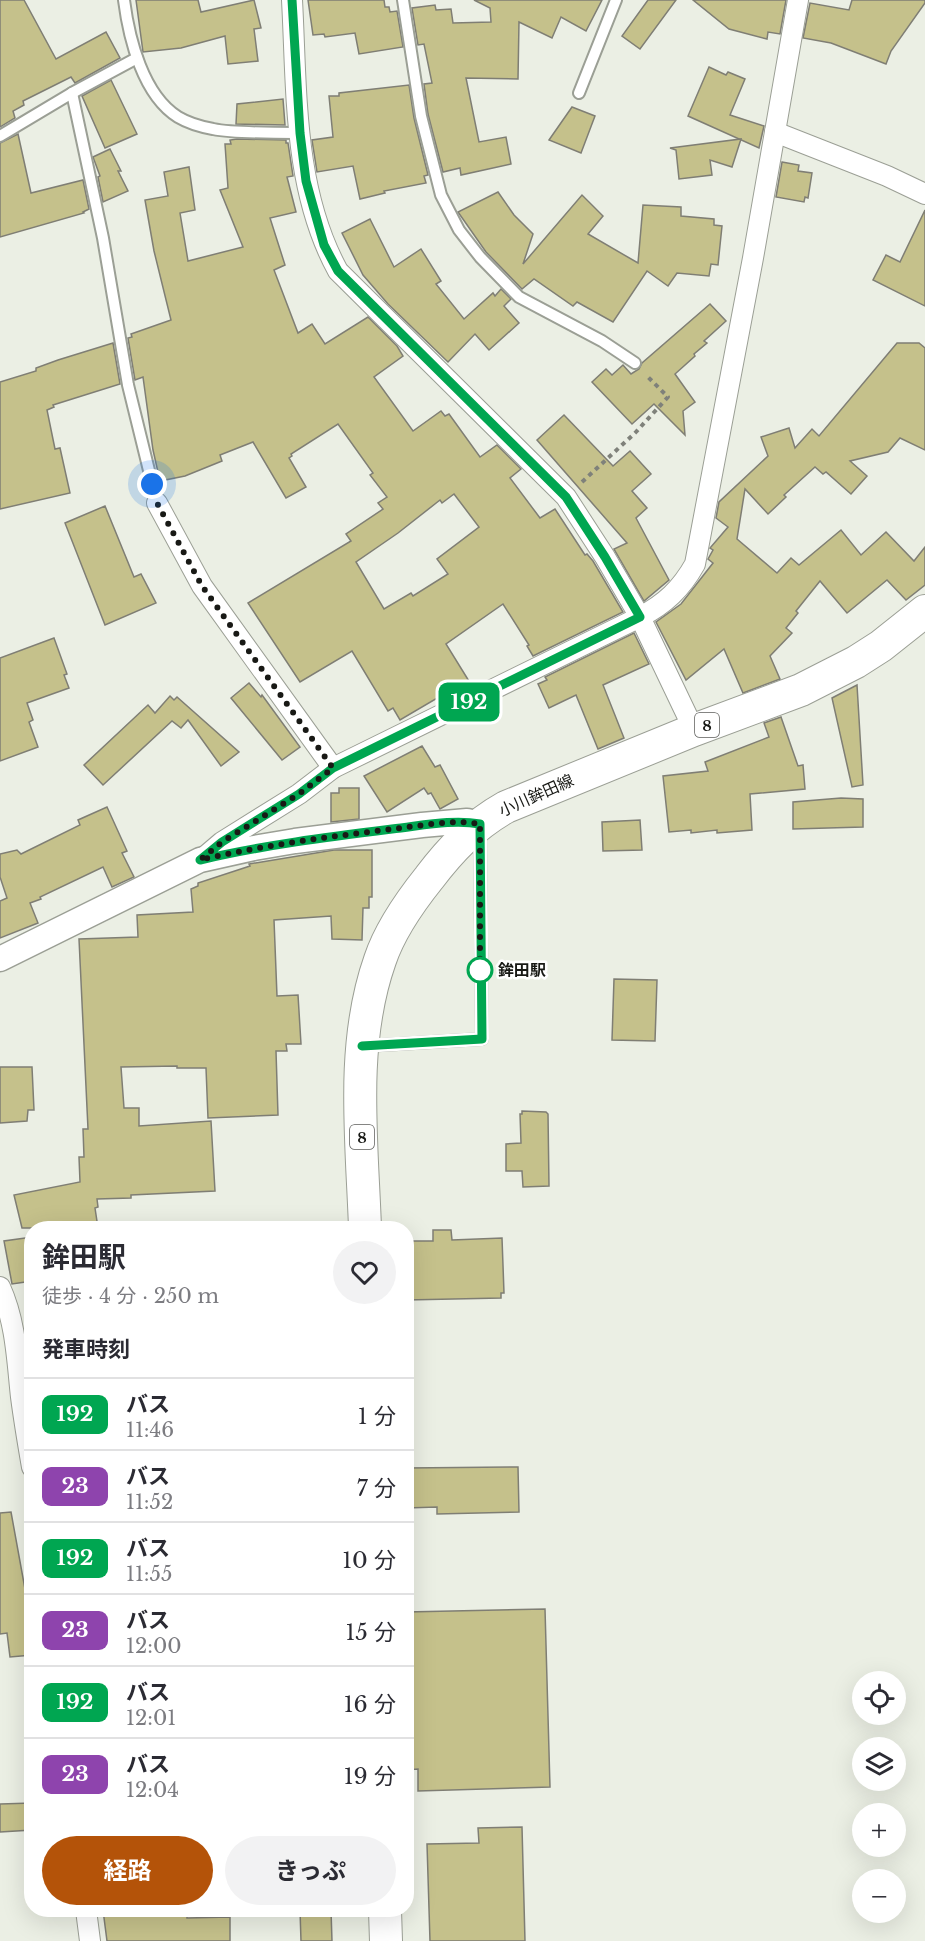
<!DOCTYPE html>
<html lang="ja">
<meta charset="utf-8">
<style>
body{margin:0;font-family:"Libre Baskerville","Noto Sans JP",serif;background:#f2f2f3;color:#2b2b33;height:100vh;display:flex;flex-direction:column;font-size:22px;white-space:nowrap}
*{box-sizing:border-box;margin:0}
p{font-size:20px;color:#7c7c81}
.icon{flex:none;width:33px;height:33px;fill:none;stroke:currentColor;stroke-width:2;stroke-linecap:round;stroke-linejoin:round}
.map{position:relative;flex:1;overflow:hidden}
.sheet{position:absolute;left:24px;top:1221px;width:390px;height:696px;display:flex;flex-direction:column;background:#fff;border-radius:24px;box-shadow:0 6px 24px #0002}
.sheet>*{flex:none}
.badge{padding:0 12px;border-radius:9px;font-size:21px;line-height:39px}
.fabs{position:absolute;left:852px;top:1671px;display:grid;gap:12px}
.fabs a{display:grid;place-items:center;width:54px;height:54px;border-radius:50%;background:#fff;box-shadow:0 6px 24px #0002;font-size:30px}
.you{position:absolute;width:30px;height:30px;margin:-15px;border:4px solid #fff;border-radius:50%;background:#1a73e8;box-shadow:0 0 0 9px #1a73e833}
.map>.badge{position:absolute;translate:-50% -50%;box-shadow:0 0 0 3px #fff}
h2{padding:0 18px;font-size:22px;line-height:54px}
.round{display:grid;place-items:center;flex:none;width:63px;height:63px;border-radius:32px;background:#f2f2f3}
.head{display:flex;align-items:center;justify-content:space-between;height:102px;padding:0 18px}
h1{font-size:28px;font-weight:700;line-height:45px}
.action{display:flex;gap:12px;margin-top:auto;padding:12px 18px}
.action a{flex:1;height:69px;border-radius:36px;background:#b45309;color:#fff;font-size:24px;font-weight:700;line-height:69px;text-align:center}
.action a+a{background:#f2f2f3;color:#2b2b33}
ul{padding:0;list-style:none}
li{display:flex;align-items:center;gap:18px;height:72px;padding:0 18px;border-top:2px solid #e1e1e2}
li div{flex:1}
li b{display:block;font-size:22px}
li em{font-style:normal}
li .badge{min-width:66px;font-weight:700;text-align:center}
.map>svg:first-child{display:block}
.building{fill:#c5c18b;stroke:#7f7e74;stroke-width:1.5;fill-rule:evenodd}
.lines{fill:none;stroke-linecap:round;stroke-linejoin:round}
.service-casing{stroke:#9b9f95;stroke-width:14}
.minor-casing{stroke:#9b9f95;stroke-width:22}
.tertiary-casing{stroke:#9b9f95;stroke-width:27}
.primary-casing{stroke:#9b9f95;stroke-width:34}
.path{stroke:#7f817a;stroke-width:4;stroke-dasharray:4.5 4.5;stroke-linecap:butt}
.service{stroke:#fff;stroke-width:10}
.minor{stroke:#fff;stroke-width:20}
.tertiary{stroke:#fff;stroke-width:24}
.primary{stroke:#fff;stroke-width:32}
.line-casing{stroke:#fff;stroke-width:14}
.line{stroke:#00a651;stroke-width:9}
.walk{stroke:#181915;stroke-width:6;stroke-dasharray:0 10.8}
.stop-dot{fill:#fff;stroke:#00a651;stroke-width:3}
.labels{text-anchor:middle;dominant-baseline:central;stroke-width:5;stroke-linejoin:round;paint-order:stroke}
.shield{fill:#fff;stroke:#5d5e5b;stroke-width:1.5}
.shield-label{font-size:15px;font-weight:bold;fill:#181915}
.street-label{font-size:16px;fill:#181915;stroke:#fff}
.stop-label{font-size:16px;font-weight:bold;fill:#181915;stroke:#fff;text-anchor:start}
</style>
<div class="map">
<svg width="925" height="1941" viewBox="0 0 925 1941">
<rect width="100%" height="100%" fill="#ebefe4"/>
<g class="building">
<polygon points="0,0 24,0 56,59 106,32 120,58 75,83 71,77 23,101 24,105 13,111 15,118 0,127"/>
<polygon points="136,0 198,0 201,12 254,0 261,28 254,29 258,61 228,64 225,36 181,48 143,52"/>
<polygon points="308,0 384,0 385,7 389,7 390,12 397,11 403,47 359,54 355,33 325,37 324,34 313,35"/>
<polygon points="474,0 602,0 586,31 561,17 552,38 519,22 518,79 466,78 479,142 506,137 511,164 461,175 460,168 443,172 428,114 424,84 432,83 424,44 418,45 412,8 435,5 436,10 451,9 453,23 491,22 490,8"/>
<polygon points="648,0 676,0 640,49 622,36"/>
<polygon points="693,0 786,0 780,34 768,32 767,39 729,29"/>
<polygon points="852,0 925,0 925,3 891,51 886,64 831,43 803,38 810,3 849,10"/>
<polygon points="709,67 726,75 728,72 745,79 730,115 764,126 759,148 688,116"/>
<polygon points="111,80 137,134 105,148 82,96"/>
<polygon points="409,85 414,118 428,175 424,176 426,183 384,191 385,193 360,199 353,166 317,172 312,140 333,137 329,96 339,96 339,93"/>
<polygon points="283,99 285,125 236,124 237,104"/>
<polygon points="572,107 595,116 581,153 549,140"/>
<polygon points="18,134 31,193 83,180 89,209 83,212 84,213 0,237 0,143"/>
<path d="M237 139 286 140V143H288L293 176 287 177 296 212 270 218 285 265 274 270 298 333 312 324 325 344 368 317 397 346 403 356 374 377 413 431 441 411 445 416 449 414 480 457 497 445 521 469 510 478 540 518 555 509 585 555 587 554 593 561 623 612 533 656 527 646 529 645 503 604 446 644 472 686 447 698 444 694 400 720 393 708 388 711 352 651 300 682 248 603 351 541 346 534 383 509 378 503 387 497 370 475 373 473 338 424 291 454 292 456 289 458 306 487 286 498 253 442 220 455 222 461 185 476 160 481 153 450 143 377 135 380 128 338 132 337 131 334 171 320 154 251 145 200 168 196 164 172 189 167 195 210 180 213 188 261 243 247 220 190 228 188 225 144H231L230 140ZM454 494 479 527 437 559 448 574 413 596 411 593 384 609 356 562 398 533 440 500 442 503Z"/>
<polygon points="741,139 732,167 710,160 712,175 679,179 676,150 670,148"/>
<polygon points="110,149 121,171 118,171 128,191 103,202 98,177 100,176 93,157"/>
<polygon points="782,162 799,165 798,171 812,173 808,198 805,197 804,202 776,197"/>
<polygon points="498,192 514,215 533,234 523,264 582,195 603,216 588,234 638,263 643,205 681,207 681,216 714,219 714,225 722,226 718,265 711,264 709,276 677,273 668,286 647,271 613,322 577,302 573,306 534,279 522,289 486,252 458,212"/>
<polygon points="925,210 925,306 873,280 886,255 900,262"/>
<polygon points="370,219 394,267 421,249 441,281 436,284 464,319 493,293 495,296 501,289 511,299 504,306 519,323 489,350 475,334 448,362 388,304 363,275 342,233"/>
<polygon points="710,304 726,321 704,341 707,343 694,354 695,356 675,374 695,402 683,411 685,435 654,404 632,424 592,382 606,369 612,375 623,365 631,374 639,369 642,363"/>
<polygon points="113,343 120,384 53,405 54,407 47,410 55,449 60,448 70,493 0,509 0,382 36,371 36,368 58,360"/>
<polygon points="897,343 919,343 925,348 925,450 900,438 888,452 850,461 867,476 851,494 826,472 823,474 815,467 784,495 786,497 768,514 745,489 737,539 777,573 791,558 799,565 841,530 861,555 886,532 914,561 925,547 925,585 906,600 887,580 847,613 820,581 796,611 798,613 786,628 792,633 770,656 780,679 743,693 724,649 686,680 656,622 681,604 713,563 708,559 713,550 710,548 728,527 716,518 719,502 768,456 761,437 789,428 795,448 812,429 819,436"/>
<polygon points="564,415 613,466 630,451 651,474 632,491 647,508 636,518 669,580 644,601 614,549 627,543 537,440"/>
<polygon points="105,506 134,577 141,574 156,603 105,625 65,523"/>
<polygon points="634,633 649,664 603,685 624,738 598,749 576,695 549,708 538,684 547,680 545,677"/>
<polygon points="54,638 67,674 64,675 69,688 27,703 33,720 29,722 38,747 0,761 0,658"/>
<polygon points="249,683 261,697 262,695 300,747 282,760 231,698"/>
<polygon points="857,685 863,785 852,787 832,698"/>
<polygon points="170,696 174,700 177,697 239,752 221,766 188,720 181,728 172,721 103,785 84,765 148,705 155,713"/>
<polygon points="781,717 798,766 803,765 805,789 750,794 752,830 717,833 717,830 691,833 691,830 669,832 663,776 708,771 705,762 769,737 764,723"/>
<polygon points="422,746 435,767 440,765 458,799 440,809 431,793 428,794 424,788 387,812 364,776"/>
<polygon points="339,788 359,788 359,819 331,822 331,793 339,793"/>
<polygon points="841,798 863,799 863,827 793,829 793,802"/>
<polygon points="107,807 127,851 122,853 134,877 112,887 103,867 40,897 41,899 30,903 38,923 0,938 0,901 7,898 0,877 0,854 17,850 21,854 80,825 78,820"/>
<polygon points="640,820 642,850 603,851 602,822"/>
<polygon points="334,850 372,850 372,897 369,897 369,908 363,908 362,940 332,939 331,916 274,920 277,996 298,995 301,1044 286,1044 287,1051 276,1051 278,1115 208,1118 206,1068 177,1068 177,1066 121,1067 124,1108 139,1108 139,1126 211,1121 215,1191 131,1195 131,1198 97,1199 98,1207 95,1208 98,1228 22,1228 14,1195 80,1182 79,1157 84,1157 83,1129 88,1129 79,939 138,937 137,915 193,912 191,889 198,886 198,883 250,866 249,864"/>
<polygon points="614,979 657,980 655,1041 612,1040"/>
<polygon points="0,1067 32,1067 34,1110 28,1110 27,1121 0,1123"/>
<polygon points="522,1111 546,1112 548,1114 549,1186 523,1187 522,1171 506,1171 506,1144 521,1143 520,1114 522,1114"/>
<polygon points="433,1230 451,1230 452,1240 502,1238 504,1293 501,1293 501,1298 406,1300 406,1241 433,1241"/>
<polygon points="32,1237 32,1281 12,1284 4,1241"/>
<polygon points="518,1467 519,1512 437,1514 437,1507 406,1508 406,1468"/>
<polygon points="11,1512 27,1600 32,1599 32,1629 29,1629 32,1655 10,1657 7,1633 0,1634 0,1513"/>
<polygon points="545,1609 550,1787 418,1791 418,1769 406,1770 406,1612"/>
<polygon points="32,1803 32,1830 0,1832 0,1804"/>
<polygon points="522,1827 525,1941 430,1941 427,1844 479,1843 478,1828"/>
<polygon points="103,1910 139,1910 139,1913 187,1912 187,1918 230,1917 230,1941 107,1941"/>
<polygon points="300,1910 331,1910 332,1941 301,1941"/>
</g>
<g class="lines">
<defs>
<g id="service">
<path d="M124 0C129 39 143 95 178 117 188 123 202 127 213 129 237 134 274 132 300 133"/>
<polyline points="403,0 421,116 441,195 459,230 480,257 519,297 602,341 635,363"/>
<polyline points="72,93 103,238 128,385 157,503"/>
<polyline points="579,93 616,0"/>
<polyline points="0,136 72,93 137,58"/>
<polyline points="365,1046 482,1039 480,833"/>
</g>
<g id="minor">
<path d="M292 0C297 91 293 189 338 271L566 497 605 557 640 617 694 730"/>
<polyline points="775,132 887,176 925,194"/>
<polyline points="157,503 202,586 333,768"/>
<path d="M202 859 222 842 299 794 333 768 640 617C665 604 681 589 695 564L753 258 798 0"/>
<path d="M0 1287C16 1322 17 1360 21 1397 24 1420 28 1444 32 1467"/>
<polyline points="86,1910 90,1941"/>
</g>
<polyline id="tertiary" points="0,959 200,860 254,848 295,841 422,825 467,821 480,824"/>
<g id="primary">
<path d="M365 1228C362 1140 350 1045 380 960 390 930 409 903 429 878 451 849 474 825 506 807L694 730 801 690 856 662 881 646 925 611"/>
<polyline points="385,1910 386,1941"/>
</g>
</defs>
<use href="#service" class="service-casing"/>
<use href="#minor" class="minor-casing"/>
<use href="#tertiary" class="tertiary-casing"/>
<use href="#primary" class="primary-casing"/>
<polyline class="path" points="582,482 635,433 668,397 646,375"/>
<use href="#service" class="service"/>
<use href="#minor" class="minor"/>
<use href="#tertiary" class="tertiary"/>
<use href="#primary" class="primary"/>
</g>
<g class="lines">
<defs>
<path id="line" d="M292 0 300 133 306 181 324 245 338 271 566 497 605 557 640 617 333 768 299 794 222 842 200 860C264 845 328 837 392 829 421 826 452 819 480 824L482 1039 362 1046"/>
</defs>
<use href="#line" class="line-casing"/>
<use href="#line" class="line"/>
<path class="walk" d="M152 484 157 503 202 586 333 768 299 794 222 842 200 860C264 845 328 837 392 829 421 826 452 819 480 824V970"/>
</g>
<circle class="stop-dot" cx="480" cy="970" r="12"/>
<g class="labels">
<g class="shield">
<rect x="695" y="713" width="24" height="24" rx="4.5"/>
<rect x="350" y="1125" width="24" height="24" rx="4.5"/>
</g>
<g class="shield-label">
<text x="707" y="725">8</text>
<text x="362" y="1137">8</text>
</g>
<g class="street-label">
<text transform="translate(536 795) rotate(-24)">小川鉾田線</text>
</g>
<g class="stop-label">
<text x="498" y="970">鉾田駅</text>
</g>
</g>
</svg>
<div class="fabs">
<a><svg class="icon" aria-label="locate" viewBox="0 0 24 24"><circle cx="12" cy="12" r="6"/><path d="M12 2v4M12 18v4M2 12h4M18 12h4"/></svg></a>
<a><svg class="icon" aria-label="layers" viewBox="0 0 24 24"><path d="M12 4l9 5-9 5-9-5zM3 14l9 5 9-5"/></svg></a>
<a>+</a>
<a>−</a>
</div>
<div class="you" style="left:152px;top:484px"></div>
<b class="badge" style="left:469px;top:702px;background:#00a651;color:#fff">192</b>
<section class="sheet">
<div class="head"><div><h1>鉾田駅</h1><p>徒歩 · 4 分 · 250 m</p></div><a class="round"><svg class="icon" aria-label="heart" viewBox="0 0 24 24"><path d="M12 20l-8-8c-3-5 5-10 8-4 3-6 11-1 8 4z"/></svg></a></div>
<h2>発車時刻</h2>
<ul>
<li><span class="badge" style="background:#00a651;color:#fff">192</span><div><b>バス</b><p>11:46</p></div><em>1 分</em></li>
<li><span class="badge" style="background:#8e44ad;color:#fff">23</span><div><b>バス</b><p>11:52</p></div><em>7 分</em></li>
<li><span class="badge" style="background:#00a651;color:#fff">192</span><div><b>バス</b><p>11:55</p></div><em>10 分</em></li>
<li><span class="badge" style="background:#8e44ad;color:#fff">23</span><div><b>バス</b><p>12:00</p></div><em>15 分</em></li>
<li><span class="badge" style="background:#00a651;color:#fff">192</span><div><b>バス</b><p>12:01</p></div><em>16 分</em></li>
<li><span class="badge" style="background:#8e44ad;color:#fff">23</span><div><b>バス</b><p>12:04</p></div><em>19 分</em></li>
</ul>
<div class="action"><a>経路</a><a>きっぷ</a></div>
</section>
</div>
